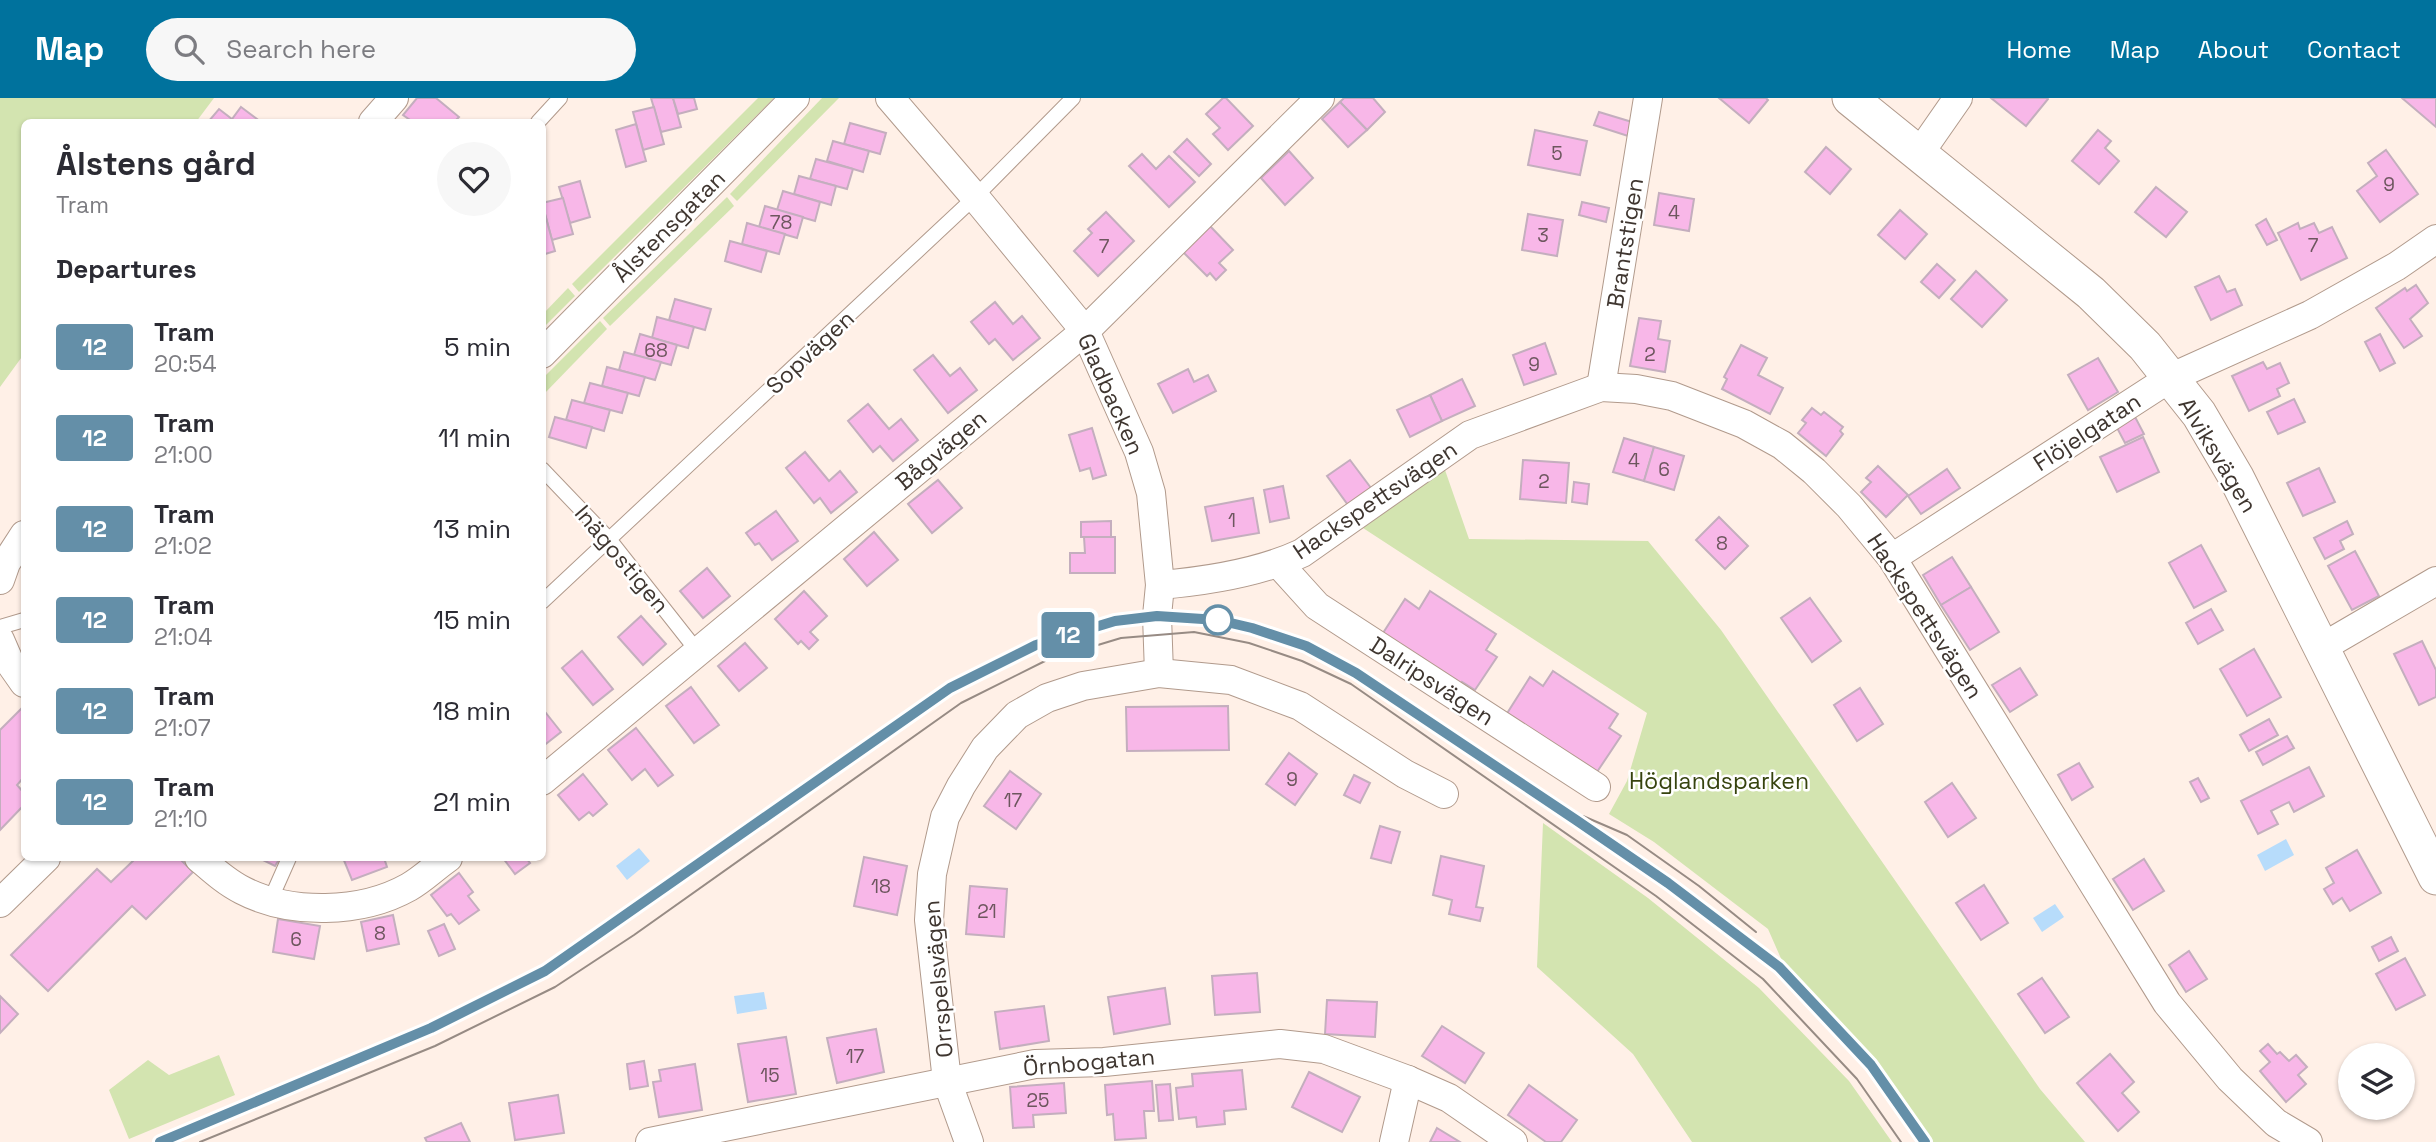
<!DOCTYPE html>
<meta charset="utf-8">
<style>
body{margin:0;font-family:"Space Grotesk",sans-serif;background:#f7f7f7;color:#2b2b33;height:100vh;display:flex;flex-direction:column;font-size:26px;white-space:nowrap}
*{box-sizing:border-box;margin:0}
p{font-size:23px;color:#7c7c81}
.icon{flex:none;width:38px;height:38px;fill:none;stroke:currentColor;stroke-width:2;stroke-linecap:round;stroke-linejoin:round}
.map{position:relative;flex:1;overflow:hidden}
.details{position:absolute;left:21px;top:21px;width:525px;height:742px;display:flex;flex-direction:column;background:#fff;border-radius:10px;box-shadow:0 2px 5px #0004}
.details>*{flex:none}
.badge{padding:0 14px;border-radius:5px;font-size:24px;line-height:46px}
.fabs{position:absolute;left:2338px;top:945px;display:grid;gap:14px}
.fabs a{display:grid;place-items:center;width:77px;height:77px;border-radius:50%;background:#fff;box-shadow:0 2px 5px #0004;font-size:35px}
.map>.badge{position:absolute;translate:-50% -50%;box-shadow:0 0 0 4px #fff}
h2{padding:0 35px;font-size:26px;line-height:63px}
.round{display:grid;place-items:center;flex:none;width:74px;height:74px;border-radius:37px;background:#f7f7f7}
.headline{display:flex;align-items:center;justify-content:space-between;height:119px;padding:0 35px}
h1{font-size:33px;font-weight:600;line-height:52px}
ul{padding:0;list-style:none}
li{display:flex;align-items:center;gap:21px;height:91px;padding:0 35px}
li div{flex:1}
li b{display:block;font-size:26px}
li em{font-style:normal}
li .badge{min-width:77px;font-weight:700;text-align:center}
header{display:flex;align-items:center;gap:42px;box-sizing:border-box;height:98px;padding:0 35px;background:#00729d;color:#fff}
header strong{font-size:33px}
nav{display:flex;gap:38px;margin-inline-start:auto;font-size:24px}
.search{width:490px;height:63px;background:#f7f7f7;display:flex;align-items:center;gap:18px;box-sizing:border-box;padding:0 24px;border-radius:38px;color:#7c7c81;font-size:26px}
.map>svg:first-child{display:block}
.green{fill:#d3e4b0}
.water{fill:#b7dcfb}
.building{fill:#f8b7e8;stroke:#c4aebe;stroke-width:2}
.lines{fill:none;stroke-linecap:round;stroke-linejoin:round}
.service-casing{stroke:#b19a8c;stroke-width:16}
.minor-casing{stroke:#b19a8c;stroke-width:30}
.tertiary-casing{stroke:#b19a8c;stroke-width:37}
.service{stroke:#fff;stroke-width:14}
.minor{stroke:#fff;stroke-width:28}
.tertiary{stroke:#fff;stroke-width:35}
.tram{stroke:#978b84;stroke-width:2}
.line-casing{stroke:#fff;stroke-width:16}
.line{stroke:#648fa8;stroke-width:10}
.stop-dot{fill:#fff;stroke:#648fa8;stroke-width:3.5}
.labels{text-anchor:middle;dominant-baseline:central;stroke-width:5;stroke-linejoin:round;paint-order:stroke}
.number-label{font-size:19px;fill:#6d565e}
.street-label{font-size:23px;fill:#3f3630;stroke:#fff}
.park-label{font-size:23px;fill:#36430e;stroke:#fff}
</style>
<header>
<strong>Map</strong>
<div class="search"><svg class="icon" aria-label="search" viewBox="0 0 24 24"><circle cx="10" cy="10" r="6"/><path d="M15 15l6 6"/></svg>Search here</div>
<nav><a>Home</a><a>Map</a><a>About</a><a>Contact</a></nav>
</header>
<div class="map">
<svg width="2436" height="1044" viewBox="0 0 2436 1044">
<rect width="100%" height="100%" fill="#fff0e7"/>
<g class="green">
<polygon points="0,0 214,0 196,24 24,24 24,256 0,289"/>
<polygon points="758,0 774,0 579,194 572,186"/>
<polygon points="822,0 839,0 737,103 730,96"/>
<polygon points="727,99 734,108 610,228 603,220"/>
<polygon points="568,190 575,198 543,230 543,216"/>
<polygon points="600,223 607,231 543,297 543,280"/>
<polygon points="1445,372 1469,441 1648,443 1721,532 2040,991 2085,1044 1932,1044 1875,961 1783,865 1768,831 1654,744 1609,716 1627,683 1647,615 1363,430"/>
<polygon points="1543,725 1648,800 1759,890 1849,983 1892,1044 1692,1044 1633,956 1537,869"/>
<polygon points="219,957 235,997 129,1041 109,992 148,962 169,977"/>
</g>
<g class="water">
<polygon points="2286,741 2294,757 2265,773 2257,757"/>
<polygon points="639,750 650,763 627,782 616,768"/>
<polygon points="2055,806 2064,819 2042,834 2033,820"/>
<polygon points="764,894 767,911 737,916 734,898"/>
</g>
<g class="building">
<polygon points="417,0 436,0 459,19 454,24 413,24 403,17"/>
<polygon points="651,0 673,0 681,29 661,34"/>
<polygon points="673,0 694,0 697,11 678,16"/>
<polygon points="1223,0 1226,0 1253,28 1228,52 1213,36 1220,30 1206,16"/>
<polygon points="1344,0 1373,0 1385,14 1367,32 1340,4"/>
<polygon points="1719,0 1766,0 1768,2 1749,25"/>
<polygon points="1991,0 2047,0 2048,1 2026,28"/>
<polygon points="2402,0 2436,0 2436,29"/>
<polygon points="1340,4 1367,32 1348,49 1322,21"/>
<polygon points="241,9 261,24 208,24 219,11 232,21"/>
<polygon points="654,9 664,46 643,52 633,14"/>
<polygon points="1599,14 1632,24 1628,38 1594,27"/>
<polygon points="850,25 886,35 880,56 844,46"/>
<polygon points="636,26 646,63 626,69 616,32"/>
<polygon points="1535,32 1587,43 1580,77 1528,67"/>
<polygon points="2098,32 2111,43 2105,50 2119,63 2099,86 2072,63"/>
<polygon points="1187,41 1211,66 1199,78 1174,54"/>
<polygon points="833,43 869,53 863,74 827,63"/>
<polygon points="1826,49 1851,71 1830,96 1805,74"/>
<polygon points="2386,52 2418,96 2380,124 2357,93 2377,78 2368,65"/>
<polygon points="1289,53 1313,80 1285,107 1261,80"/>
<polygon points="1142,56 1156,71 1169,58 1195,84 1169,109 1129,68"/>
<polygon points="816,61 853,71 847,91 810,81"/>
<polygon points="799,78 836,88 831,107 794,96"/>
<polygon points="580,83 590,119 570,125 559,89"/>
<polygon points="2156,89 2187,114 2166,139 2135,114"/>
<polygon points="783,93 820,104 815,123 777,112"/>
<polygon points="1659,95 1694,101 1689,133 1654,127"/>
<polygon points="563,100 573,136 552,142 542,105"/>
<polygon points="1582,104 1609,110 1606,124 1579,117"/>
<polygon points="765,108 803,119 797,140 759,129"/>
<polygon points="1900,112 1927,136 1905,161 1878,137"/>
<polygon points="1106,114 1134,143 1098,178 1074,153 1092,135 1088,131"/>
<polygon points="545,116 555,153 542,157 542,117"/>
<polygon points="1528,116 1563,122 1557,158 1522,152"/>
<polygon points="2266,121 2277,142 2267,147 2256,127"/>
<polygon points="747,125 785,136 779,156 742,146"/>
<polygon points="2298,125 2300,131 2314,125 2319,135 2332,129 2347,160 2301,182 2278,135"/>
<polygon points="1210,128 1233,152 1219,165 1226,172 1216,182 1210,175 1207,178 1183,154"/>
<polygon points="730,143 767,153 761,174 725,163"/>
<polygon points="1937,166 1955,182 1939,200 1921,184"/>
<polygon points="1976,173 2007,202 1982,229 1951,201"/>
<polygon points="2219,178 2227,194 2235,191 2242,207 2211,222 2195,189"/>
<polygon points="2416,187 2428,205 2410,221 2422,238 2404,250 2376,210 2405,190 2407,193"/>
<polygon points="675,201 711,211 705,232 669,222"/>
<polygon points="995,204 1013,226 1022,218 1040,240 1013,262 995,241 989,246 971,224"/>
<polygon points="657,219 694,229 688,250 652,240"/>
<polygon points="1639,220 1661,223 1658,241 1670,243 1665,274 1630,268"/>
<polygon points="640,236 677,247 671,267 634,257"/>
<polygon points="2380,236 2395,265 2380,273 2365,244"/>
<polygon points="1545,245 1556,276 1524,287 1513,257"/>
<polygon points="1741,247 1767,260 1758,277 1783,290 1770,316 1722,291 1727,281 1724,279"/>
<polygon points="624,254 661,264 655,282 619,272"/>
<polygon points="933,257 950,278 960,270 977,292 948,315 914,272"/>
<polygon points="2098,260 2118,294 2088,312 2068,277"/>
<polygon points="2263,264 2267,271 2280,265 2289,285 2277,291 2280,298 2249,313 2232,278"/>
<polygon points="607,269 645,279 639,298 602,288"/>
<polygon points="1188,271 1194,284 1208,277 1216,293 1173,315 1158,286"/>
<polygon points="1462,281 1475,308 1442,323 1430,297"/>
<polygon points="590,285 628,295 622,315 584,305"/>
<polygon points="1430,297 1442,323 1410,339 1397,312"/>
<polygon points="2294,301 2305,324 2278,336 2267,314"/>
<polygon points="572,302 610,312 604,333 566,322"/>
<polygon points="868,306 889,331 901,321 918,342 893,363 880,348 873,354 848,323"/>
<polygon points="1812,310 1821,317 1824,314 1843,329 1840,333 1843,336 1826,358 1798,335 1806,325 1802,322"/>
<polygon points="2134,317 2144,336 2125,345 2115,326"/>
<polygon points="555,319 592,329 586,350 549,339"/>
<polygon points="1092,330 1106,377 1093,381 1090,370 1080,373 1069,337"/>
<polygon points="2143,339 2159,374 2117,394 2100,359"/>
<polygon points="1624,340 1654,349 1644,383 1613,374"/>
<polygon points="1654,349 1684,358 1674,392 1644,383"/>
<polygon points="805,354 829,383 840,373 857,394 831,415 820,400 814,405 786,370"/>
<polygon points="1350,362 1371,390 1348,407 1327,378"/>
<polygon points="1523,362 1569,365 1566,405 1520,401"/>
<polygon points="1878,368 1908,397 1886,419 1861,394 1871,384 1866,380"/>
<polygon points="2319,370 2335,404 2303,418 2287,385"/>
<polygon points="1947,371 1960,390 1921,416 1908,398"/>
<polygon points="938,382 962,410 932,435 908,406"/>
<polygon points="1574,384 1589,386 1587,406 1572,404"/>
<polygon points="1283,388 1289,420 1270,424 1264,392"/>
<polygon points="1253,400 1259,435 1212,443 1205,409"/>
<polygon points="776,413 798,443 772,462 759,445 755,447 746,435"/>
<polygon points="1719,419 1748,448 1725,471 1696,442"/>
<polygon points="1111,423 1111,439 1081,439 1081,424"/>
<polygon points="2347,423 2353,436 2340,443 2344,451 2325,461 2314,440"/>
<polygon points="874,434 898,462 867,488 844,461"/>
<polygon points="1084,439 1115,439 1115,475 1070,475 1070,455 1085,455"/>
<polygon points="2201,447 2226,493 2194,510 2169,465"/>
<polygon points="2355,453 2379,498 2352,512 2328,468"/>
<polygon points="1952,459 1971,489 1941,507 1923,477"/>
<polygon points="707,470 730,498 703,520 680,493"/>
<polygon points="1971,489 1999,534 1970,552 1941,507"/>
<polygon points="804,493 827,518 810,534 818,542 809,551 801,543 798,546 775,521"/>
<polygon points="1430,493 1496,536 1486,552 1497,559 1475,592 1462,584 1458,591 1383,535 1405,501 1419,511"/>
<polygon points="1810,500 1841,543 1812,564 1781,520"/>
<polygon points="2211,511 2223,532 2198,546 2186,525"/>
<polygon points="641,518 666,546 643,567 618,539"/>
<polygon points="2422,543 2436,572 2436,599 2419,607 2394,556"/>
<polygon points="745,545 767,570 739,593 718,568"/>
<polygon points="2254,551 2281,599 2247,618 2220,571"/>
<polygon points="582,553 613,591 593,607 562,570"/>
<polygon points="2020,570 2037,597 2010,614 1992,587"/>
<polygon points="1553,573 1618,616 1609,630 1621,638 1597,674 1506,617 1530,579 1543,588"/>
<polygon points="691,589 719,627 694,645 666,608"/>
<polygon points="1860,590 1883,626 1857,643 1834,607"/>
<polygon points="24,608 24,679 17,687 24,695 24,707 0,732 0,632"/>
<polygon points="1228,608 1229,652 1127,653 1126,609"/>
<polygon points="542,610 561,634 542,649"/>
<polygon points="2269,621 2278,637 2249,653 2240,637"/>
<polygon points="636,630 673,677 658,688 645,671 632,682 608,652"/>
<polygon points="2287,638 2294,650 2263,667 2256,654"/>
<polygon points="1289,655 1317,676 1295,707 1266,686"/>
<polygon points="2079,665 2093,689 2072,702 2058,677"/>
<polygon points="2309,669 2324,698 2294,714 2289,704 2271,713 2278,726 2258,736 2241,703"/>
<polygon points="1010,673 1041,696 1016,731 984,708"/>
<polygon points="583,676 607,706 593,718 589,714 579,722 558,697"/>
<polygon points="1354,677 1370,685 1360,705 1344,697"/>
<polygon points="2198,680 2209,700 2201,704 2190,684"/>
<polygon points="1952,685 1976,720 1948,739 1925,704"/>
<polygon points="1380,728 1400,734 1391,765 1371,760"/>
<polygon points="2357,752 2381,795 2350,813 2342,800 2333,806 2324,791 2334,785 2326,770"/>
<polygon points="1441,758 1484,768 1476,809 1483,810 1480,823 1449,816 1452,802 1433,797"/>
<polygon points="864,759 907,768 897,817 854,808"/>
<polygon points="136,760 179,760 193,774 146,821 132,808 48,893 11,857 97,771 111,784"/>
<polygon points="259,760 280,760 275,768"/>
<polygon points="343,760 384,760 387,769 352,782"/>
<polygon points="503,760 526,760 530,765 515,776"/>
<polygon points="2144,761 2164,793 2133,812 2113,781"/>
<polygon points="459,775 473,794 468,798 479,812 459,826 451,816 447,818 431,797"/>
<polygon points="1984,787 2008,825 1981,842 1956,805"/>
<polygon points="970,788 1007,791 1004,839 966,836"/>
<polygon points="393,817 399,846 367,853 361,824"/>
<polygon points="278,821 320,828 314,861 273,854"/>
<polygon points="444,826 455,851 439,858 428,833"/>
<polygon points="2391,839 2398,853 2379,863 2372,849"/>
<polygon points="2189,853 2207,881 2186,894 2169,867"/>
<polygon points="2405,860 2425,897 2396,912 2376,876"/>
<polygon points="1257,875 1260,914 1215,917 1212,878"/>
<polygon points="2042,880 2069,919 2045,935 2018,896"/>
<polygon points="1165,890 1170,926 1114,936 1108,899"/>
<polygon points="0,898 18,916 0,935"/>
<polygon points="1327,902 1377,904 1375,939 1325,936"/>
<polygon points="1044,908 1049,943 1000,951 995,914"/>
<polygon points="1442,928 1484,955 1465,985 1422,958"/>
<polygon points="876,931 884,974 837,985 827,940"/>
<polygon points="786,939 796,996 748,1004 738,946"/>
<polygon points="2268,946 2277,956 2280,954 2289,963 2296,957 2307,969 2298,977 2306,986 2286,1004 2260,973 2270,964 2260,953"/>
<polygon points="2110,956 2134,984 2122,995 2139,1014 2118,1033 2077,985"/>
<polygon points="644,963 648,988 630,991 627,966"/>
<polygon points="695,966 702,1012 659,1019 653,984 661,983 659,972"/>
<polygon points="1242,972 1246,1011 1224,1013 1225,1026 1197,1029 1196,1019 1179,1021 1176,990 1193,988 1192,976"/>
<polygon points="1309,974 1360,999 1342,1034 1292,1009"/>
<polygon points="1152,983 1154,1013 1144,1013 1146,1040 1115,1042 1113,1016 1107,1017 1105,987"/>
<polygon points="1064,985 1066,1015 1033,1017 1034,1029 1013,1030 1010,989"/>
<polygon points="1170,986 1173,1022 1159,1023 1156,987"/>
<polygon points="1529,987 1577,1022 1561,1044 1546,1044 1508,1017"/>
<polygon points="558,997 564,1035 515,1042 509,1005"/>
<polygon points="461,1025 470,1044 427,1044 425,1040"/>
<polygon points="1437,1030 1460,1044 1430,1044"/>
</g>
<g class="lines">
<defs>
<g id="service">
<polyline points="538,24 560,0"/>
<polyline points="542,371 609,441 698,554"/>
<polyline points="542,504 975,99 1073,0"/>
<polyline points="0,529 24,522"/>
<polyline points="270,803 289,760"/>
</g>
<g id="minor">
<polyline points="890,0 975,99 1085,233 1139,354 1151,395 1160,487 1157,518 1159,575"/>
<polyline points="373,24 394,0"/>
<polyline points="1919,56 1958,0"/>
<polyline points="542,256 795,0"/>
<polyline points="1601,289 1648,0"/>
<polyline points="1892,460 2170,280 2310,217 2397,168 2436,141"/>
<polyline points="1279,466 1317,508 1596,689"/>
<polyline points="0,482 6,465 24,437"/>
<path d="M1160 487C1207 483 1259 475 1302 455L1470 337 1601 289 1636 291 1672 298 1744 326 1782 347 1814 373 1849 408 1892 460 2167 905 2230 981 2276 1025 2308 1044"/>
<polyline points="0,542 10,565 24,585"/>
<polyline points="2321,550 2436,483"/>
<polyline points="542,683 1085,233 1320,0"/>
<path d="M199 760C213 772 226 784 242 792 290 817 361 816 409 789 423 781 435 769 448 760"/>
<polyline points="0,805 46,760"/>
<polyline points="650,1044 1035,966 1104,964 1280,946 1324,951 1408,982 1449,1000 1513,1044"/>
<polyline points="969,1044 947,983 929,822 932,776 945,719 961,688 985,650 1017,617 1047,600 1083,588 1159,575 1231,582 1300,608 1405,676 1444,696"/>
<polyline points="1394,1044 1408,982"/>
</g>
<polyline id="tertiary" points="1850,0 2091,195 2145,248 2199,316 2236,379 2436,779"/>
</defs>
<use href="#service" class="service-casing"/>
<use href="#minor" class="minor-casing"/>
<use href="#tertiary" class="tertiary-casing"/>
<use href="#service" class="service"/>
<use href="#minor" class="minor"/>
<use href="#tertiary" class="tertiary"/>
<g class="tram">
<polyline points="1583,718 1627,737 1699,788 1756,834"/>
<polyline points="160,1044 431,930 545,873 950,590 1036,547 1115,523 1157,518 1218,522 1253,530 1306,548 1356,575 1553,706 1668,785 1779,869 1871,967 1925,1044"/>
<polyline points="200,1044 435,948 555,889 634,837 961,605 1045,563 1121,540 1194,534 1249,545 1302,563 1351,586 1656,798 1763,881 1857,981 1901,1044"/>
</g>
</g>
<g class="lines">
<defs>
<polyline id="line" points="160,1044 431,930 545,873 950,590 1036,547 1115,523 1157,518 1218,522 1252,530 1306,548 1356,575 1576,722 1668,785 1779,869 1871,967 1925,1044"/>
</defs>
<use href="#line" class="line-casing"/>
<use href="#line" class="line"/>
</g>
<circle class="stop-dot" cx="1218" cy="522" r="14"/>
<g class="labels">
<g class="number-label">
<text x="1557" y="55">5</text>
<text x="2389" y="86">9</text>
<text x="1674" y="114">4</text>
<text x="781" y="124">78</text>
<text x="1543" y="137">3</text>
<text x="2313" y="147">7</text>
<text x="1104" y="148">7</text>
<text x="656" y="252">68</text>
<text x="1650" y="256">2</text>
<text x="1534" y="266">9</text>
<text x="1634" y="362">4</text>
<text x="1664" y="371">6</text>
<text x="1544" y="383">2</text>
<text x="1232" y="422">1</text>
<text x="1722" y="445">8</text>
<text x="1292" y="681">9</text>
<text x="1013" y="702">17</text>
<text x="881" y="788">18</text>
<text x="987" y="813">21</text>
<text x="380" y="835">8</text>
<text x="296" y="841">6</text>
<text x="855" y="958">17</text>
<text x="770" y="977">15</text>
<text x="1038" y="1002">25</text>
</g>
<g class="street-label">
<text transform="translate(669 128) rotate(-45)">Ålstensgatan</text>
<text transform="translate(1625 145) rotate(-81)">Brantstigen</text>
<text transform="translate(810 254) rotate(-43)">Sopvägen</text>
<text transform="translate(1111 296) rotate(66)">Gladbacken</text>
<text transform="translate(2087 334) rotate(-33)">Flöjelgatan</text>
<text transform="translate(941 352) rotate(-40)">Bågvägen</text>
<text transform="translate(2218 357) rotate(59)">Alviksvägen</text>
<text transform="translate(1375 402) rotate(-34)">Hackspettsvägen</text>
<text transform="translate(622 461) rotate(50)">Inägostigen</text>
<text transform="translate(1925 518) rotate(57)">Hackspettsvägen</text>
<text transform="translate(1432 583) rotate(33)">Dalripsvägen</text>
<text transform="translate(938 881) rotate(-95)">Orrspelsvägen</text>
<text transform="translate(1089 964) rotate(-5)">Örnbogatan</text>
</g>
<g class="park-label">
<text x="1719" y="683">Höglandsparken</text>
</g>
</g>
</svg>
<div class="fabs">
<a><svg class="icon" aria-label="layers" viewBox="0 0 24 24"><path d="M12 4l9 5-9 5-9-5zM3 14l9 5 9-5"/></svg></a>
</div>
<b class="badge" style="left:1068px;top:537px;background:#648fa8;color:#fff">12</b>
<section class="details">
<div class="headline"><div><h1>Ålstens gård</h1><p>Tram</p></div><a class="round"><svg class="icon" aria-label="heart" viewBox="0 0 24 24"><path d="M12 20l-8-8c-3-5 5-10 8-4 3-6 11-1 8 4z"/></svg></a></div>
<h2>Departures</h2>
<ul>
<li><span class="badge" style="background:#648fa8;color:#fff">12</span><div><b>Tram</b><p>20:54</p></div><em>5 min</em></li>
<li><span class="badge" style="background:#648fa8;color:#fff">12</span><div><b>Tram</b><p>21:00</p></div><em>11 min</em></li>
<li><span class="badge" style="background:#648fa8;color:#fff">12</span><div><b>Tram</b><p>21:02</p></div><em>13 min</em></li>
<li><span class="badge" style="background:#648fa8;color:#fff">12</span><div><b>Tram</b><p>21:04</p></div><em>15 min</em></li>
<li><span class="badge" style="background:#648fa8;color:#fff">12</span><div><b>Tram</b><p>21:07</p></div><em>18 min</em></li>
<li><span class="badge" style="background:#648fa8;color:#fff">12</span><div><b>Tram</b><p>21:10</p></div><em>21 min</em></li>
</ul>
</section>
</div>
